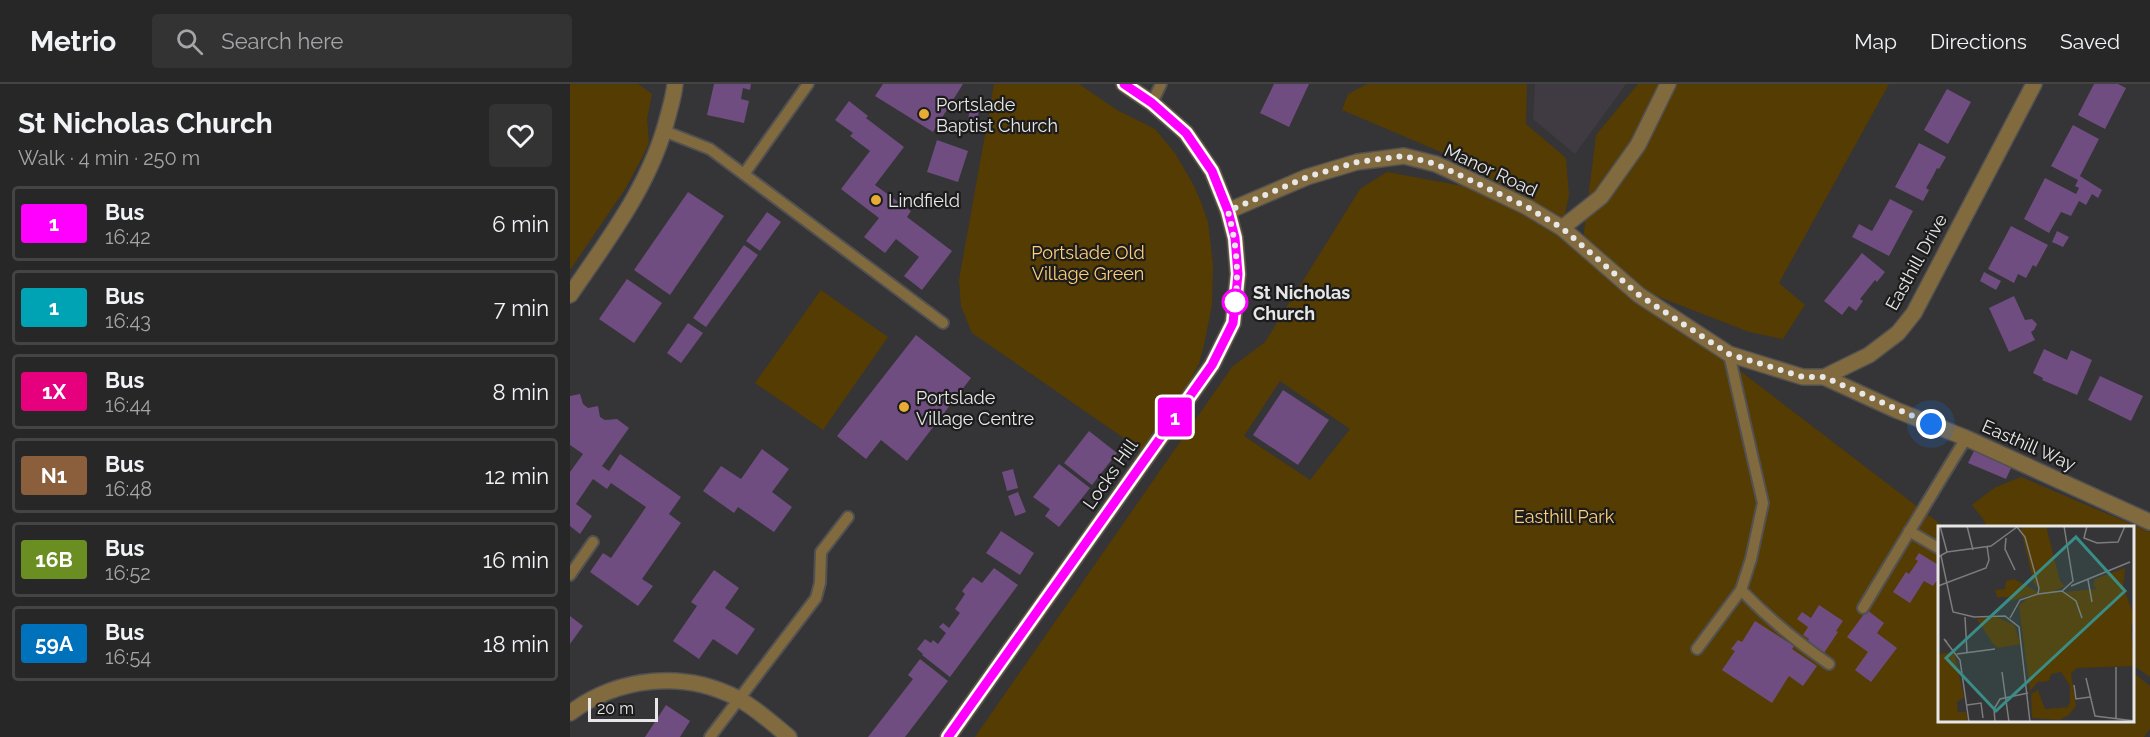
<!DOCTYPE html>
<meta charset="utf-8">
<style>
body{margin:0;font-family:Raleway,sans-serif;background:#343334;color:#f1f3f6;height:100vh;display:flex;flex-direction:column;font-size:22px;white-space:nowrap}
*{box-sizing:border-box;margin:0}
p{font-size:20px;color:#a5a5a8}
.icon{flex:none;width:33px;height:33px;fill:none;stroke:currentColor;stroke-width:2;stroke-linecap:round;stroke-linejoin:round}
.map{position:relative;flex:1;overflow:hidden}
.sheet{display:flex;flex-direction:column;background:#282728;width:570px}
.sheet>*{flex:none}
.badge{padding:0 12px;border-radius:4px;font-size:21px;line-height:39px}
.scale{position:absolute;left:18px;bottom:15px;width:70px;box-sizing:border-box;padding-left:6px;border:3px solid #e8e7e8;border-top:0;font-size:16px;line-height:21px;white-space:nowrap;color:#e8e7e8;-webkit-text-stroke:4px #1c1c1d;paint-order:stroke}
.you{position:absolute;width:30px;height:30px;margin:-15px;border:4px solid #fff;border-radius:50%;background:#1a73e8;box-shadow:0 0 0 9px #1a73e833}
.map>.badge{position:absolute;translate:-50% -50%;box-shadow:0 0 0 3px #fff}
.round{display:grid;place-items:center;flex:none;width:63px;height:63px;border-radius:6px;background:#343334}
.headline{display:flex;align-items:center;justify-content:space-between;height:102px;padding:0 18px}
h1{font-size:28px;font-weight:700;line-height:45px}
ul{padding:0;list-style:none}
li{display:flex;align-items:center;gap:18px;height:75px;margin:0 12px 9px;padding:0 6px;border:3px solid #444445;border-radius:6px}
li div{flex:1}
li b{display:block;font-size:22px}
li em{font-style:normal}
li .badge{min-width:66px;font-weight:700;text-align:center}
header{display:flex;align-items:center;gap:36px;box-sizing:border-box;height:84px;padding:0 30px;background:#282728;border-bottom:2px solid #444445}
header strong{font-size:28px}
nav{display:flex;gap:33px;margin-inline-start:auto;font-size:21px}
.search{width:420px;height:54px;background:#343334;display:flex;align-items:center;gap:15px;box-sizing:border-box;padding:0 21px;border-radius:6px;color:#a5a5a8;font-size:22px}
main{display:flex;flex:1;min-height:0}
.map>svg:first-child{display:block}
.built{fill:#403b43}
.green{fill:#553c02;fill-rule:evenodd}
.building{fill:#6f4d80}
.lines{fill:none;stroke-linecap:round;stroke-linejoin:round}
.lane-casing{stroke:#525152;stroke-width:14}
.street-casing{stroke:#525152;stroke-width:18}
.secondary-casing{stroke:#525152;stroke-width:18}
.lane{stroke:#826a3f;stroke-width:10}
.street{stroke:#826a3f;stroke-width:15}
.secondary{stroke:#ad873f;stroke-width:15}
.line-casing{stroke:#fff;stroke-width:14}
.line{stroke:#f0f;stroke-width:9}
.walk{stroke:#e8e7e8;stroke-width:6;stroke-dasharray:0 10.8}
.poi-dot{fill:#e6ac36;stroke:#1c1c1d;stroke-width:2}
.stop-dot{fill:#fff;stroke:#f0f;stroke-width:3}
.labels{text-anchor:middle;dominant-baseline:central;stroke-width:4.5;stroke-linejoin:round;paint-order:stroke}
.poi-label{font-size:18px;fill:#e8e7e8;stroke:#1c1c1d;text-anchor:start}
.street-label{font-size:18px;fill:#e8e7e8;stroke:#1c1c1d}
.park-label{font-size:18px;fill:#ffce77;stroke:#1c1c1d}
.stop-label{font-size:18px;font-weight:bold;fill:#e8e7e8;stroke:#1c1c1d;text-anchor:start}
.inset-road{fill:none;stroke:#7d7c7d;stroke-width:1.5}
.view{fill:#3a8d86;fill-opacity:0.15;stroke:#3a8d86;stroke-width:3}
.inset-edge{fill:none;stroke:#e8e7e8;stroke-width:3}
</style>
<header>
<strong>Metrio</strong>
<div class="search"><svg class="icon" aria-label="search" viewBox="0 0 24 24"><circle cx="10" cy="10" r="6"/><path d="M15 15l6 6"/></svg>Search here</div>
<nav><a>Map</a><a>Directions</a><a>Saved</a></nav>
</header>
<main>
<section class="sheet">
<div class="headline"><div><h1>St Nicholas Church</h1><p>Walk · 4 min · 250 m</p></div><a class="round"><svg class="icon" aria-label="heart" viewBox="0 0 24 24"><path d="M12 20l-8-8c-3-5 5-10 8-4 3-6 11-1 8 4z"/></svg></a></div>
<ul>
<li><span class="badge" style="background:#f0f;color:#fff">1</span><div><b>Bus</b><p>16:42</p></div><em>6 min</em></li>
<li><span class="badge" style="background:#00a3b4;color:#fff">1</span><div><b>Bus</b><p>16:43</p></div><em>7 min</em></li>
<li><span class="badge" style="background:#e6007e;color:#fff">1X</span><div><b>Bus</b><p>16:44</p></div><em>8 min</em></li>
<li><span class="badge" style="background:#8b5e3c;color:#fff">N1</span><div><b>Bus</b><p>16:48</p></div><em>12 min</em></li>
<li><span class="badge" style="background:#6b8e23;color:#fff">16B</span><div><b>Bus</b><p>16:52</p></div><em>16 min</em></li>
<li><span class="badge" style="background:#0072bc;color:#fff">59A</span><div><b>Bus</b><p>16:54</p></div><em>18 min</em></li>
</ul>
</section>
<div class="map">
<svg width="1580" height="653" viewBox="0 0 1580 653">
<rect width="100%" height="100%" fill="#353436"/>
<polygon class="built" points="965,0 1056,0 1005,70 963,35"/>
<g class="green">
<polygon points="0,0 68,0 82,10 77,35 79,59 73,72 55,105 0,186"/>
<polygon points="424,0 509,0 547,26 585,45 605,69 624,102 631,118 638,138 643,180 642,221 634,261 629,280 615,305 571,366 402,249 391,222 389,196"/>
<path d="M797 0H957L956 40 996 74 999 111 990 154 1104 237 1110 232 1136 245 1148 270 1374 443H1370V636H1564V589L1580 602V645L1574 653H405L662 283 695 258 790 105 817 88 957 114 871 68 772 26 778 10ZM710 297 780 345 740 396 674 352Z"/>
<polygon points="1068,0 1319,0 1209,199 1235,221 1213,255 1179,248 1056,200 1012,163 1026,51"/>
<polygon points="251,206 318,253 253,346 185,299"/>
<polygon points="1451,393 1580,448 1580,593 1564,582 1564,443 1415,443 1415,438 1402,421 1424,404"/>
</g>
<g class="building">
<polygon points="144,0 181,0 180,6 173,4 171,15 179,17 174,39 137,31"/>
<polygon points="313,0 393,0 363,48 305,12"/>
<polygon points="704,0 739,0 719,43 690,29"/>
<polygon points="1524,0 1548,0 1556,4 1535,45 1508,31"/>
<polygon points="1377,5 1401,18 1378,60 1354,46"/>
<polygon points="279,17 298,32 296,34 334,63 305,101 341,127 337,133 382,167 352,206 334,192 349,173 326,155 315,169 294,153 309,134 271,105 300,67 280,52 283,49 265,36"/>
<polygon points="401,18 410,19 407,38 398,36"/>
<polygon points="1503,41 1529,55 1510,92 1532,106 1528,114 1522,110 1516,121 1509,117 1501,132 1491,128 1479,149 1454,135 1475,94 1506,110 1509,104 1505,102 1508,96 1481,82"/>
<polygon points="367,56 398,67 388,98 357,88"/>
<polygon points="1349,59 1376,73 1369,85 1367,84 1362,94 1356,104 1359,106 1353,117 1325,103"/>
<polygon points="118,108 154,132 100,211 64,186"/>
<polygon points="1320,115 1343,127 1319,172 1282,153 1289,140 1302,147"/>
<polygon points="197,128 211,138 190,167 176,157"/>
<polygon points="1441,142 1478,161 1466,183 1463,181 1456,194 1448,190 1444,199 1418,185"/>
<polygon points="1487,147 1499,153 1493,163 1482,158"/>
<polygon points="174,161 188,171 136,243 123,234"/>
<polygon points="1292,169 1315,188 1307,198 1305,196 1290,215 1293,217 1286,227 1279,222 1272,231 1254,217"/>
<polygon points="1414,188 1431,197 1426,206 1410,197"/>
<polygon points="57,195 92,219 64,259 29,235"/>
<polygon points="1444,212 1455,236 1462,235 1467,240 1464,246 1461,248 1465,256 1439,268 1419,224"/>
<polygon points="118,239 133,249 111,279 97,269"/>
<polygon points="346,251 401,294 337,377 311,356 296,375 267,352"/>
<polygon points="1474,265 1497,276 1501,266 1522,276 1507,311 1472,296 1473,294 1463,289"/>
<polygon points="1530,292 1573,312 1561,337 1518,316"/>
<polygon points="713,306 759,336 728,381 683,351"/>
<polygon points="10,310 13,320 18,324 28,322 30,333 35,336 47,335 59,344 32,382 39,387 50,370 111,413 99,430 111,439 72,495 83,502 68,522 20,488 33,469 41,474 76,423 41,399 37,405 23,395 6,420 22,432 10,450 0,442 0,388 13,370 0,361 0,312"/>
<polygon points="519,347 547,369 522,401 494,379"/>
<polygon points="1406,363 1442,382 1436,395 1398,379"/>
<polygon points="192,365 219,385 202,408 222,423 204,448 168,423 164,429 133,407 151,382 171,395"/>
<polygon points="489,380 520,404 489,443 475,432 480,425 463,413"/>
<polygon points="443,385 448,404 437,407 432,388"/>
<polygon points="448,408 456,428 445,432 438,412"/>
<polygon points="431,447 464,469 450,491 416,469"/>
<polygon points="1349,469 1370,482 1370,492 1363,502 1354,497 1340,519 1323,508 1336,488 1339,490 1348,477 1345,475"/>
<polygon points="424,484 448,501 380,593 352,571 353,570 347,565 355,555 361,559 363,556 368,560 376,549 369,543 373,539 379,544 390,529 385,525 395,510 392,507 403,493 412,499"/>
<polygon points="144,486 169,504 155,524 185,545 167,571 143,555 129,575 103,557 127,522 121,518"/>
<polygon points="1249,521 1273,537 1266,547 1268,548 1254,569 1237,557 1239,555 1233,551 1238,543 1227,535 1232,528 1241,534"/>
<polygon points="1297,526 1314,539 1307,549 1327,564 1301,598 1285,586 1298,568 1277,553"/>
<polygon points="0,532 13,542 0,560"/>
<polygon points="1185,537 1224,562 1222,565 1247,582 1233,602 1219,592 1202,619 1152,586 1165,567 1161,565 1168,556 1172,558"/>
<polygon points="350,575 378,597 335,653 298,653 343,595 338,591"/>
<polygon points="96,621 120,637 110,653 75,653"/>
</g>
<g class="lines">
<defs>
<g id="lane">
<polyline points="582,19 591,0"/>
<polyline points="94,47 140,65 373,239"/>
<polyline points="174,90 238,0"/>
<polyline points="1339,447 1370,465"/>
<polyline points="0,491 23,458"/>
<path d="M1171 506C1198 534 1227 558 1259 580"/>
<polyline points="1293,524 1396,354"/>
<polyline points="1127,565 1171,506 1181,475 1193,419 1159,270"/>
<polyline points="140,653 246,514 250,499 251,468 278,433"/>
</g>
<g id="street">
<polyline points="658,127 737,93 787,78 834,72 866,80 907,99 957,123 992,144 1031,113 1068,61 1098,0"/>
<polyline points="992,144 1069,211 1159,270 1233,293 1254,293 1299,271 1328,249 1344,229 1464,0"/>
<path d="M0 211C39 154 81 100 98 32 101 21 104 11 105 0"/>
<polyline points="1254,293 1326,326 1396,354 1580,438"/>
<path d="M0 629C48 593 113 586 167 614 186 624 203 640 219 653"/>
</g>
<polyline id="secondary" points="378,653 642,281 663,239 668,190 665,154 658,127 642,87 616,49 582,19 554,0"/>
</defs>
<use href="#lane" class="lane-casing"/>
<use href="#street" class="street-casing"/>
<use href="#secondary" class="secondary-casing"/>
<use href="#lane" class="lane"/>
<use href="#street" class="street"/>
<use href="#secondary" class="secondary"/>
</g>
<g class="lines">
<defs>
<polyline id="line" points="378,653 642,281 663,239 668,190 665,154 658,127 642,87 616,49 582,19 554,0"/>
</defs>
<use href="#line" class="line-casing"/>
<use href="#line" class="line"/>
<path class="walk" d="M665 218V222C669 185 667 163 658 127L737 93 787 78 834 72 866 80 957 123 992 144 1069 211 1159 270 1233 293H1254L1361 340"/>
</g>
<g class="poi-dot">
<circle cx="354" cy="30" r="6"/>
<circle cx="306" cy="116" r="6"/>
<circle cx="334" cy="323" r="6"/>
</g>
<circle class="stop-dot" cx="665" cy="218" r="12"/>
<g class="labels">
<g class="poi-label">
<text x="366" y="20">Portslade<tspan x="366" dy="21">Baptist Church</tspan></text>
<text x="318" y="116">Lindfield</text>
<text x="346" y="313">Portslade<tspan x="346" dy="21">Village Centre</tspan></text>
</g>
<g class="street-label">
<text transform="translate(921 86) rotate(25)">Manor Road</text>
<text transform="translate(1346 178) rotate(-61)">Easthill Drive</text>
<text transform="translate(1459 361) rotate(24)">Easthill Way</text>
<text transform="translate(540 390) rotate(-55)">Locks Hill</text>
</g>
<g class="park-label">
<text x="518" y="168">Portslade Old<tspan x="518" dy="21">Village Green</tspan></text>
<text x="994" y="432">Easthill Park</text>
</g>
<g class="stop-label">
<text x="683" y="208">St Nicholas<tspan x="683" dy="21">Church</tspan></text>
</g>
</g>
<g transform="translate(1368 442)">
<rect width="196" height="196" fill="#353436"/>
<path d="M82 0H108L122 55 127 60 112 67 159 63 155 59 157 53 187 42 185 60 196 90 193 102 196 140 139 142 133 147 138 180 131 189 121 194 94 192 93 168 100 164 107 183 130 181 132 175V160L123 146 113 148 111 155 100 156 92 165 81 80 93 69 73 75V71H59L57 64 67 63 68 55 76 53 104 68 96 58ZM59 91 76 99 83 118 60 122 55 118 39 93ZM16 126 26 171 19 176 20 186H28L30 196H0V128Z" fill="#553c02"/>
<path class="inset-road" d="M2 0 9 26M29 0 35 24M149 0 146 12 159 17 180 16 187 0M68 12 67 23 77 44M3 30 15 86 36 91 67 90 81 101 92 196M0 31 9 26 53 20 79 1M150 54 154 76M0 60 48 42 51 34 49 20M133 60 192 36M124 65 138 75 144 92M100 68 124 65 135 55 126 0M27 91 29 126M72 92 82 74 100 68 101 62 87 11 79 1M9 116 6 113 22 134 31 196M19 128 57 123M178 141V193M64 146 71 196M148 152 157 190 197 195M136 159 138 173 152 171M29 179 43 177 45 192M57 196 56 183 62 173 90 167"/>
<path class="view" d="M138 11 187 65 58 185 8 132Z"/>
<rect width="196" height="196" class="inset-edge"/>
</g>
</svg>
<div class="scale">20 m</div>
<div class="you" style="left:1361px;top:340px"></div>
<b class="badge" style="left:605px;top:333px;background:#f0f;color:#fff">1</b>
</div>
</main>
